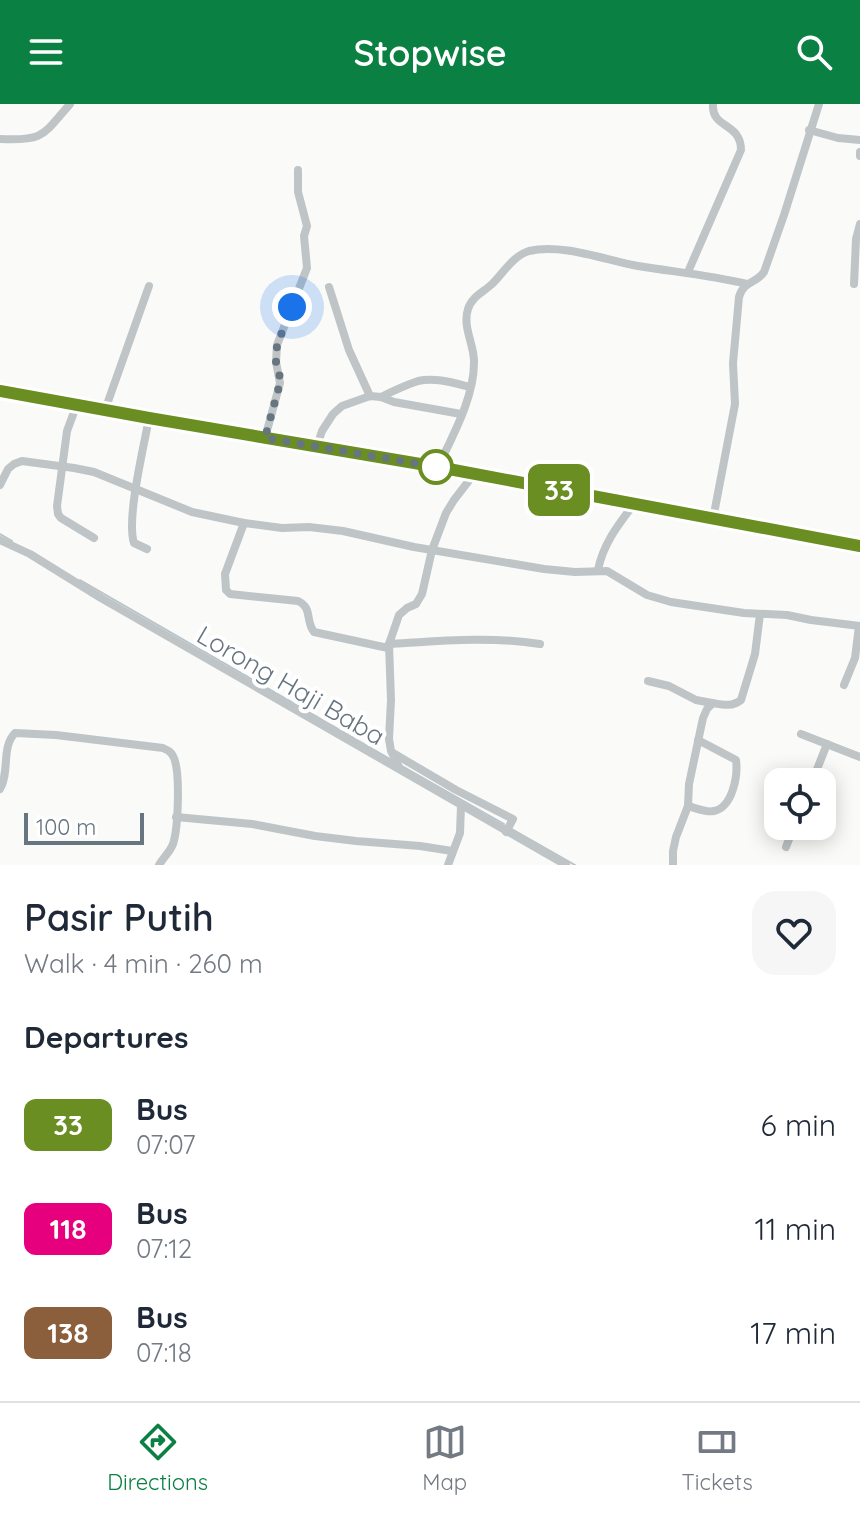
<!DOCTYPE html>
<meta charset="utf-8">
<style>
body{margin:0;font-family:Quicksand,sans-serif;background:#f6f6f7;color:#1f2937;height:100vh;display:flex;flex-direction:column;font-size:30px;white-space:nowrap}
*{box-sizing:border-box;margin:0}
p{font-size:26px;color:#747a83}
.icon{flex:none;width:44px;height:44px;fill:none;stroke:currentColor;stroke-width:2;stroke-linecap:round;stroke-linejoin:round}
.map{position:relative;height:761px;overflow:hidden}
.panel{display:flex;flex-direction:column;background:#fff;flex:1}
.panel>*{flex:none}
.badge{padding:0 16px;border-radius:12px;font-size:28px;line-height:52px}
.buttons{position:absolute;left:764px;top:664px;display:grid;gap:16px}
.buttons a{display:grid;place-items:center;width:72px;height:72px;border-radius:16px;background:#fff;box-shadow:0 4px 20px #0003;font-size:40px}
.scale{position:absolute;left:24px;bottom:20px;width:120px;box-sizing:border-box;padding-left:8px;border:4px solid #667580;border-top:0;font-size:22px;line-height:28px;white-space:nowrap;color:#667580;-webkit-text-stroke:6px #fff;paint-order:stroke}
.you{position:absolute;width:40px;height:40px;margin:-20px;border:6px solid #fff;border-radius:50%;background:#1a73e8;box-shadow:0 0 0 12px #1a73e833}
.map>.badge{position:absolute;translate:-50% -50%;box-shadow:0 0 0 4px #fff}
h2{padding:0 24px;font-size:30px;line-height:72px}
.round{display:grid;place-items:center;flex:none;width:84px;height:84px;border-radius:24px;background:#f6f6f7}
.overview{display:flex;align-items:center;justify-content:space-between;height:136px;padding:0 24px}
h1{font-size:38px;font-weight:600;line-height:60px}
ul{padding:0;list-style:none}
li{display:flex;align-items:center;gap:24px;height:104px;padding:0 24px}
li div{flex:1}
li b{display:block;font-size:30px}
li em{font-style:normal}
li .badge{min-width:88px;font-weight:700;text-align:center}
header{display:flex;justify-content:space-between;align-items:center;height:104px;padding:0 24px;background:#0b8043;color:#fff;font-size:36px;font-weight:600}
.menu{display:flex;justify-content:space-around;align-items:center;height:112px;border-top:2px solid #e0e1e3;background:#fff;font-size:22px;color:#747a83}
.menu a{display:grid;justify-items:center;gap:4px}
.menu .current{color:#0b8043}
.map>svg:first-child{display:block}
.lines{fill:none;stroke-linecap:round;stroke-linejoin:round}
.stream{stroke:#bac4c8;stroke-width:2}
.minor{stroke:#bfc4c7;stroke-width:8}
.tertiary{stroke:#bfc4c7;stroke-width:10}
.line-casing{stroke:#fff;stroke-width:18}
.line{stroke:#6b8e23;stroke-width:12}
.walk{stroke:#667580;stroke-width:8;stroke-dasharray:0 14.4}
.stop-dot{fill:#fff;stroke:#6b8e23;stroke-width:4}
.labels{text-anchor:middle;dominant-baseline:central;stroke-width:8;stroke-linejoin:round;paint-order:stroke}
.street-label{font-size:26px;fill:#667580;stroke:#fff}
</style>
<header><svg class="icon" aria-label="menu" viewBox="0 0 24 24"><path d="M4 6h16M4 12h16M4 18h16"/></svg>Stopwise<svg class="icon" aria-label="search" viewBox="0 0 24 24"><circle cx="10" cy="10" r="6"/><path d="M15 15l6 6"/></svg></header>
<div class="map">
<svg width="860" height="761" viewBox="0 0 860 761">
<rect width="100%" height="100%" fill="#fafaf8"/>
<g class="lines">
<g class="stream">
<polyline points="0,430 12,437"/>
<polyline points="80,476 390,655"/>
<polyline points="402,662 504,720"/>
<polyline points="510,724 575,761"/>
</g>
<g class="minor">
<polyline points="809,26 838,34 860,36"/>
<path d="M0 35C44 37 42 32 70 0"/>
<polyline points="860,48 860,52"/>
<path d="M688 168 741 46C741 18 711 25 713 0"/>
<polyline points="854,180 856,135 860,120"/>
<polyline points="329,183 349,246 370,292"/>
<path d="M381 293C393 287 406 281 418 277 435 273 454 279 470 283"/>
<polyline points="77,300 67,327 57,402 58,410 61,414 94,434"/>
<polyline points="105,306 149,182"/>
<polyline points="265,334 280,279 276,258 277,241 307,164 304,132 307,122 298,88 298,66"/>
<polyline points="317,342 322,327 333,310 342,302 370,292 381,293 394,298 461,310"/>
<path d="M438 363C452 333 474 294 474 259 475 242 462 223 468 205 472 192 484 188 493 179 504 168 513 152 529 147 562 139 605 156 638 162 675 168 709 171 747 180"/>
<polyline points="0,381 8,365 14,360 22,357 74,364 94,368 192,408 244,419 282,424 309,423 343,427 414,443 544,465 575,468 607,467 647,491 671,498 744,509 787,511 811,516 860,522"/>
<path d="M713 415 735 300 733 259 739 193C744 176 756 180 764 168L784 111 819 0"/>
<path d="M244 419 225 470 226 486 230 490 298 497C313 504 305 517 314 528L388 544"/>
<polyline points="0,436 30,450 101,494 566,761"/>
<path d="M147 445 134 439C126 415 144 342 149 314"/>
<path d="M598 466C603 440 618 421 634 400"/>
<path d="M389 540C439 537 490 532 540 540"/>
<polyline points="648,577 669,582 696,596 712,599"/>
<polyline points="844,581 855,554 859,522"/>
<polyline points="801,630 860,653"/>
<polyline points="393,649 456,686 513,715 506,728"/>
<polyline points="400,665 391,647 389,635 391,596 389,540 399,511 407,504 416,500 422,490 432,446 446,409 454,396 474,370"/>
<polyline points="812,678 827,640"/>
<path d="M0 685C10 668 1 643 15 629L56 631 163 644C169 647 170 647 173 652 181 666 178 725 173 740 170 748 163 754 159 761"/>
<path d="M688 702C696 704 706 709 714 707 733 703 738 671 736 656L698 636"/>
<polyline points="176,713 252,720 315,732 356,737 420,742 452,747"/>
<polyline points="786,743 794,722"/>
<polyline points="448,761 460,729 461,702"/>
<path d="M673 761V747L676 733 688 702 689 680 703 614 707 605 713 599C724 601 732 603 741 596L755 550 760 510"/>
</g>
<path class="tertiary" d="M0 287C287 337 574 388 860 442"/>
</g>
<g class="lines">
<defs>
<polyline id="line" points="0,287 149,314 438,363 860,442"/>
</defs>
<use href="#line" class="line-casing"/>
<use href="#line" class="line"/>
<polyline class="walk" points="292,203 277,241 276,258 279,264 280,279 265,334 438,363 436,363"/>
</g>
<circle class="stop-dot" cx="436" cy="363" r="16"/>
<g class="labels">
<g class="street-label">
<text transform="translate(291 581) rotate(30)">Lorong Haji Baba</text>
</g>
</g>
</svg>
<div class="buttons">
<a><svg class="icon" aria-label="locate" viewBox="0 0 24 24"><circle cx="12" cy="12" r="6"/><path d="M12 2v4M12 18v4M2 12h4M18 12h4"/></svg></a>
</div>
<div class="scale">100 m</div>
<div class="you" style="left:292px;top:203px"></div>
<b class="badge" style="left:559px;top:386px;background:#6b8e23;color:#fff">33</b>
</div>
<section class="panel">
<div class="overview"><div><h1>Pasir Putih</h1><p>Walk · 4 min · 260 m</p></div><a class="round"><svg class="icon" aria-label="heart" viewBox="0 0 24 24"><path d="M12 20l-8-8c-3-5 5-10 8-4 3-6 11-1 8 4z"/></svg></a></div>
<h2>Departures</h2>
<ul>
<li><span class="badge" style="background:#6b8e23;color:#fff">33</span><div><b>Bus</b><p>07:07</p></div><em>6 min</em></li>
<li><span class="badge" style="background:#e6007e;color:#fff">118</span><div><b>Bus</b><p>07:12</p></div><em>11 min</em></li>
<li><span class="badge" style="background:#8b5e3c;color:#fff">138</span><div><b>Bus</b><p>07:18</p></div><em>17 min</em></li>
</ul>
</section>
<nav class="menu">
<a class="current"><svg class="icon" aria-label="directions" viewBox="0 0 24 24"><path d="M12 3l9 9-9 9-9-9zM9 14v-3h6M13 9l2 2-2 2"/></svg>Directions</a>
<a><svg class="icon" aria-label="map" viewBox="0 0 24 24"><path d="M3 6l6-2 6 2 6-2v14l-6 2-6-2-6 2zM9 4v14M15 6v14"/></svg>Map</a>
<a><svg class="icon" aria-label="tickets" viewBox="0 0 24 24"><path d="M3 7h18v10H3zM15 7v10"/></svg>Tickets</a>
</nav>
